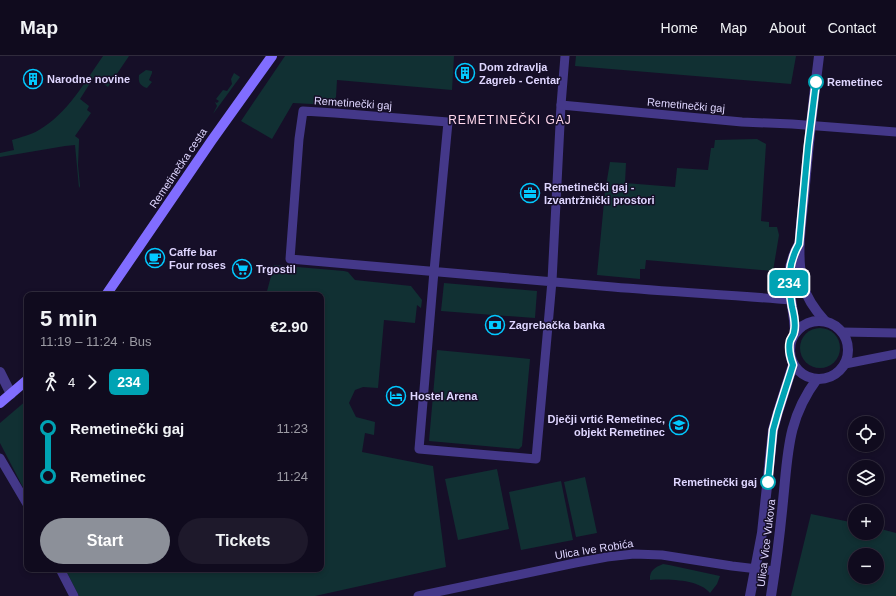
<!DOCTYPE html>
<meta charset="utf-8">
<style>
body{margin:0;font-family:Arial,sans-serif;background:#1e192b;color:#f1f3f6;height:100vh;display:flex;flex-direction:column;font-size:15px;white-space:nowrap}
*{box-sizing:border-box;margin:0}
p{font-size:13px;color:#9c9ba4}
.icon{flex:none;width:22px;height:22px;fill:none;stroke:currentColor;stroke-width:2;stroke-linecap:round;stroke-linejoin:round}
.map{position:relative;flex:1;overflow:hidden}
.drawer{position:absolute;left:24px;top:236px;width:300px;height:280px;display:flex;flex-direction:column;background:#100b1e;border-radius:8px;box-shadow:0 2px 6px #0003,0 0 0 1px #302b3c}
.drawer>*{flex:none}
.badge{padding:0 8px;border-radius:6px;font-size:14px;line-height:26px}
.controls{position:absolute;left:848px;top:360px;display:grid;gap:8px}
.controls a{display:grid;place-items:center;width:36px;height:36px;border-radius:50%;background:#100b1e;box-shadow:0 2px 6px #0003,0 0 0 1px #302b3c;font-size:20px}
.map>.badge{position:absolute;translate:-50% -50%;box-shadow:0 0 0 2px #fff}
.legs{display:flex;align-items:center;gap:6px;height:44px;padding:0 16px;font-size:13px}
.legs p{margin-inline-start:auto}
.headline{display:flex;align-items:center;justify-content:space-between;height:68px;padding:0 16px}
h1{font-size:22px;font-weight:700;line-height:30px}
.cta{display:flex;gap:8px;margin-top:auto;padding:8px 16px}
.cta a{flex:1;height:46px;border-radius:24px;background:#8c9099;color:#fff;font-size:16px;font-weight:700;line-height:46px;text-align:center}
.cta a+a{background:#1e192b;color:#f1f3f6}
ul{padding:0 16px;list-style:none}
li{display:flex;align-items:center;gap:14px;height:48px;font-size:15px}
li i{display:grid;place-items:center;width:6px;height:100%;margin:0 5px;background:currentColor}
li i::after{content:'';width:10px;height:10px;margin:-5px;border:3px solid;border-radius:50%;background:#100b1e}
li p{margin-inline-start:auto}
li:first-child i{background:linear-gradient(#0000 50%,currentColor 0)}
li:last-child i{background:linear-gradient(currentColor 50%,#0000 0)}
header{display:flex;align-items:center;gap:24px;box-sizing:border-box;height:56px;padding:0 20px;background:#100b1e;border-bottom:1px solid #302b3c}
header strong{font-size:19px}
nav{display:flex;gap:22px;margin-inline-start:auto;font-size:14px}
.map>svg:first-child{display:block}
.green{fill:#113033;fill-rule:evenodd}
.lines{fill:none;stroke-linecap:round;stroke-linejoin:round}
.minor{stroke:#443889;stroke-width:9}
.tertiary{stroke:#443889;stroke-width:10}
.secondary{stroke:#816dff;stroke-width:10}
.line-1-casing{stroke:#fff;stroke-width:9}
.line-1{stroke:#00a3b4;stroke-width:6}
.stop-1-dot{fill:#fff;stroke:#00a3b4;stroke-width:2}
.labels{text-anchor:middle;dominant-baseline:central;stroke-width:3;stroke-linejoin:round;paint-order:stroke}
.poi-label{font-size:11px;font-weight:bold;fill:#dfd6ff;stroke:#160f28;text-anchor:start}
.stop-label{font-size:11px;font-weight:bold;fill:#dfd6ff;stroke:#160f28;text-anchor:start}
.street-label{font-size:11px;fill:#dfd6ff;stroke:#160f28}
.neighbourhood-label{font-size:12px;letter-spacing:1px;fill:#ffd8ec;stroke:#160f28}
</style>
<header>
<strong>Map</strong>
<nav><a>Home</a><a>Map</a><a>About</a><a>Contact</a></nav>
</header>
<div class="map">
<svg width="896" height="540" viewBox="0 0 896 540">
<rect width="100%" height="100%" fill="#160f28"/>
<g class="green">
<path d="M103 0H129L108 31 94 21 80 43 89 50 87 54 91 57 75 80 79 83V85L78 109 80 130 79 132 75 89 65 90 0 101V97L14 94 12 84C21 81 31 79 39 74 67 58 85 26 103 0Z"/>
<polygon points="285,0 454,0 452,34 337,24 336,41 330,49 293,47 272,83 241,65"/>
<polygon points="576,0 796,0 791,28 575,10"/>
<path d="M146 14 152 15V17L149 24 152 26 147 32C140 30 138 26 139 19Z"/>
<polygon points="234,17 240,21 213,58 217,50 215,46 217,47 219,45 216,43 223,34 227,35 232,28 231,23"/>
<polygon points="757,83 766,88 761,165 769,166 769,171 777,171 779,179 773,215 646,204 645,213 640,213 640,223 597,219 605,136 610,106 626,107 625,127 675,131 677,112 708,114 711,92 714,92 715,84"/>
<polygon points="274,209 344,215 348,216 355,224 411,230 422,244 421,252 417,249 415,267 384,264 378,332 363,331 355,334 349,347 356,361 375,366 374,379 365,377 362,396 433,410 446,511 315,540 79,540 65,513 321,513 321,239 266,239"/>
<polygon points="444,227 537,235 535,262 441,255"/>
<circle cx="820" cy="292" r="20"/>
<polygon points="437,294 530,303 522,390 519,393 429,385"/>
<polygon points="27,344 27,439 0,387 0,367"/>
<polygon points="497,413 509,473 458,484 445,423"/>
<polygon points="585,421 597,477 576,481 564,426"/>
<polygon points="561,425 573,484 521,494 509,436"/>
<path d="M811 458 855 467V477H877V472L896 477V540H791ZM855 499H877V521H855Z"/>
<path d="M663 508 669 509 720 520 717 528 710 537C699 523 666 523 650 524 649 514 656 511 663 508Z"/>
</g>
<g class="lines">
<g class="minor">
<path d="M565 0 561 49 552 225 536 403 419 393 434 215 448 66 335 57 303 55 299 83 290 203C397 212 505 222 613 231 672 236 732 239 791 244"/>
<polyline points="561,49 742,66 792,68 896,76"/>
<polyline points="842,276 896,277"/>
<polyline points="845,308 896,298"/>
<polyline points="0,402 27,448"/>
<polyline points="60,513 74,540"/>
<polyline points="418,540 575,507 607,501 634,498 662,499 732,510 775,515"/>
</g>
<g class="tertiary">
<path d="M819 0C813 47 808 93 804 140 801 169 796 200 803 229 807 243 815 254 825 265"/>
<circle cx="819" cy="294" r="29"/>
<path d="M795 277C794 243 780 221 799 188"/>
<polyline points="0,316 11,338"/>
<polyline points="750,540 762,477 773,374 778,356 793,309"/>
<path d="M771 540C776 509 780 477 783 445 788 398 787 363 817 323"/>
</g>
<g class="secondary">
<polyline points="106,239 212,84 272,0"/>
<polyline points="0,347 27,324"/>
</g>
</g>
<g class="lines">
<defs>
<path id="line-1" d="M768 426 773 374 778 356 793 309C790 301 788 293 790 285 791 282 794 279 794 276 796 269 794 259 792 251 788 228 787 209 799 188L808 90 816 26"/>
</defs>
<use href="#line-1" class="line-1-casing"/>
<use href="#line-1" class="line-1"/>
</g>
<defs>
<symbol id="building-ring" viewBox="-11 -11 22 22"><circle r="9.5" fill="#160f28" stroke="#02c9ff" stroke-width="1.5"/><path d="M-4-6H4V6H1V3H-1V6H-4ZM-2.5-4.3h1.7v1.8h-1.7ZM.8-4.3h1.7v1.8H.8ZM-2.5-1h1.7V.8h-1.7ZM.8-1h1.7V.8H.8Z" fill="#02c9ff"/></symbol>
<symbol id="office-ring" viewBox="-11 -11 22 22"><circle r="9.5" fill="#160f28" stroke="#02c9ff" stroke-width="1.5"/><path d="M-6-3h4V-5.5h4V-3h4V5H-6ZM-1-4.5V-3h2v-1.5ZM-6 0V1H6V0Z" fill="#02c9ff"/></symbol>
<symbol id="cafe-ring" viewBox="-11 -11 22 22"><circle r="9.5" fill="#160f28" stroke="#02c9ff" stroke-width="1.5"/><path d="M-5.5-4.5H6V0H3Q3 3.5 0 3.5H-2.5Q-5.5 3.5-5.5 0ZM3-3.2v2h1.7v-2ZM-6 4.5H4V6H-6Z" fill="#02c9ff"/></symbol>
<symbol id="supermarket-ring" viewBox="-11 -11 22 22"><circle r="9.5" fill="#160f28" stroke="#02c9ff" stroke-width="1.5"/><path d="M-6-5.5h2.5l.6 2H6L4.5 2H-2.5L-4.4-4H-6ZM-1.5 3.2a1.3 1.3 0 1 0 .1 0ZM3 3.2a1.3 1.3 0 1 0 .1 0Z" fill="#02c9ff"/></symbol>
<symbol id="bank-ring" viewBox="-11 -11 22 22"><circle r="9.5" fill="#160f28" stroke="#02c9ff" stroke-width="1.5"/><path d="M-6-4H6V4H-6ZM0-2.3a2.3 2.3 0 1 0 0 4.6a2.3 2.3 0 1 0 0-4.6Z" fill="#02c9ff"/></symbol>
<symbol id="hotel-ring" viewBox="-11 -11 22 22"><circle r="9.5" fill="#160f28" stroke="#02c9ff" stroke-width="1.5"/><path d="M-6-4.5h1.5V1H6V5H4.5V3h-9V5H-6ZM-4 0a1.8 1.8 0 1 1 3.6 0ZM.5 0V-2.5h3Q6-2.5 6 0Z" fill="#02c9ff"/></symbol>
<symbol id="school-ring" viewBox="-11 -11 22 22"><circle r="9.5" fill="#160f28" stroke="#02c9ff" stroke-width="1.5"/><path d="M0-5L7-2L0 1L-7-2ZM-4 1L0 2.5L4 1V4Q0 6-4 4Z" fill="#02c9ff"/></symbol>
</defs>
<g fill-rule="evenodd">
<use href="#building-ring" x="454" y="6" width="22" height="22"/>
<use href="#building-ring" x="22" y="12" width="22" height="22"/>
<use href="#office-ring" x="519" y="126" width="22" height="22"/>
<use href="#cafe-ring" x="144" y="191" width="22" height="22"/>
<use href="#supermarket-ring" x="231" y="202" width="22" height="22"/>
<use href="#bank-ring" x="484" y="258" width="22" height="22"/>
<use href="#hotel-ring" x="385" y="329" width="22" height="22"/>
<use href="#school-ring" x="668" y="358" width="22" height="22"/>
</g>
<g class="stop-1-dot">
<circle cx="816" cy="26" r="7"/>
<circle cx="768" cy="426" r="7"/>
</g>
<g class="labels">
<g class="poi-label">
<text x="479" y="11">Dom zdravlja<tspan x="479" dy="13">Zagreb - Centar</tspan></text>
<text x="47" y="23">Narodne novine</text>
<text x="544" y="131">Remetinečki gaj -<tspan x="544" dy="13">Izvantržnički prostori</tspan></text>
<text x="169" y="196">Caffe bar<tspan x="169" dy="13">Four roses</tspan></text>
<text x="256" y="213">Trgostil</text>
<text x="509" y="269">Zagrebačka banka</text>
<text x="410" y="340">Hostel Arena</text>
<text x="665" y="363" text-anchor="end">Dječji vrtić Remetinec,<tspan x="665" dy="13">objekt Remetinec</tspan></text>
</g>
<g class="stop-label">
<text x="827" y="26">Remetinec</text>
<text x="757" y="426" text-anchor="end">Remetinečki gaj</text>
</g>
<g class="street-label">
<text transform="translate(353 47) rotate(4)">Remetinečki gaj</text>
<text transform="translate(686 49) rotate(5)">Remetinečki gaj</text>
<text transform="translate(178 112) rotate(-56)">Remetinečka cesta</text>
<text transform="translate(766 487) rotate(-83)">Ulica Vice Vukova</text>
<text transform="translate(594 493) rotate(-9)">Ulica Ive Robića</text>
</g>
<g class="neighbourhood-label">
<text x="510" y="64">REMETINEČKI GAJ</text>
</g>
</g>
</svg>
<div class="controls">
<a><svg class="icon" aria-label="locate" viewBox="0 0 24 24"><circle cx="12" cy="12" r="6"/><path d="M12 2v4M12 18v4M2 12h4M18 12h4"/></svg></a>
<a><svg class="icon" aria-label="layers" viewBox="0 0 24 24"><path d="M12 4l9 5-9 5-9-5zM3 14l9 5 9-5"/></svg></a>
<a>+</a>
<a>−</a>
</div>
<b class="badge" style="left:789px;top:227px;background:#00a3b4;color:#fff">234</b>
<section class="drawer">
<div class="headline"><div><h1>5 min</h1><p>11:19 – 11:24 · Bus</p></div><b>€2.90</b></div>
<div class="legs"><svg class="icon" aria-label="walk" viewBox="0 0 24 24"><circle cx="13" cy="4" r="2"/><path d="M13 8l-2 6 4 7M11 14l-3 7M7 12l3-4h3l4 4"/></svg>4<svg class="icon" aria-label="forward" viewBox="0 0 24 24"><path d="M9 5l7 7-7 7"/></svg><b class="badge" style="background:#00a3b4;color:#fff">234</b></div>
<ul>
<li><i style="color:#00a3b4"></i><b>Remetinečki gaj</b><p>11:23</p></li>
<li><i style="color:#00a3b4"></i><b>Remetinec</b><p>11:24</p></li>
</ul>
<div class="cta"><a>Start</a><a>Tickets</a></div>
</section>
</div>
